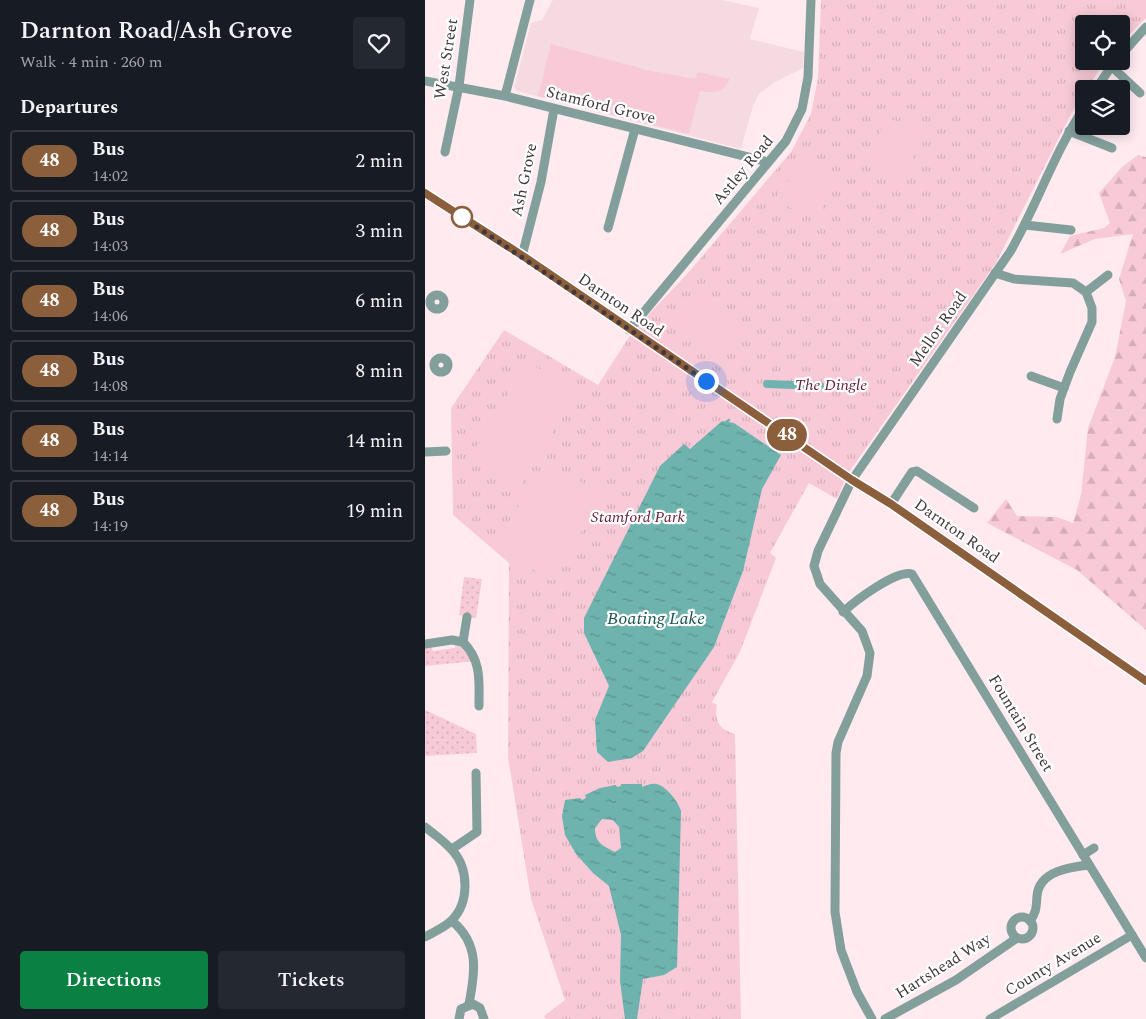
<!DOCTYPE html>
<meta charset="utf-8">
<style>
body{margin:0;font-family:Spectral,serif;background:#242831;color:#f1f3f6;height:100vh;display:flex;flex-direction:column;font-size:19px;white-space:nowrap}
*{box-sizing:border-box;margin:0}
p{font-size:16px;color:#9ea1a6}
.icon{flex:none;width:28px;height:28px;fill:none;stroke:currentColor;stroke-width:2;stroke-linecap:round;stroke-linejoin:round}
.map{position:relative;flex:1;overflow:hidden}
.panel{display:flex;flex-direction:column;background:#171b24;width:425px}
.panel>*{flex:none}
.badge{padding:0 10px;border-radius:16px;font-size:18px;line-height:32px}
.fabs{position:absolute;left:650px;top:15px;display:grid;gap:10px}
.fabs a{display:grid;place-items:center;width:55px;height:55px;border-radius:5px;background:#171b24;box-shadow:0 2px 12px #0003;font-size:25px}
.you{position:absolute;width:25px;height:25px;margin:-12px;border:4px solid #fff;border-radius:50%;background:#1a73e8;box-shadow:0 0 0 8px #1a73e833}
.map>.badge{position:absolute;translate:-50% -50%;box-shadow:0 0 0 2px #fff}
h2{padding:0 20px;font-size:19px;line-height:45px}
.round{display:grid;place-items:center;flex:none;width:52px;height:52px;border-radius:5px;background:#242831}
.head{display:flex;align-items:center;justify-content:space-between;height:85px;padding:0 20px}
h1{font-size:24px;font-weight:600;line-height:38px}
.primary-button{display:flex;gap:10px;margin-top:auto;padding:10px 20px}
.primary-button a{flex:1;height:58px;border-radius:5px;background:#0b8043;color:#fff;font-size:20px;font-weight:600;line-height:58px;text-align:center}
.primary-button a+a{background:#242831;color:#f1f3f6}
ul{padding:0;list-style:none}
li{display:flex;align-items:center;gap:15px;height:62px;margin:0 10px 8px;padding:0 10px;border:2px solid #363941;border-radius:5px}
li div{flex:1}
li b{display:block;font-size:19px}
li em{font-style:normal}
li .badge{min-width:55px;font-weight:700;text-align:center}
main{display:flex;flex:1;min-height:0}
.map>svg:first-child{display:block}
.built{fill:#f6dae2}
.grass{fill:url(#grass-dots)}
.forest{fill:url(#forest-firs)}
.park{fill:url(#park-tufts)}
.garden{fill:#f8cad7}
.water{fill:url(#water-ripples);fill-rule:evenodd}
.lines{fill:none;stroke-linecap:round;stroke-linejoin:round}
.stream{stroke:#6eb3ad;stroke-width:2.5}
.canal{stroke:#6eb3ad;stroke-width:8}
.minor{stroke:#839f9c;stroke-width:9}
.line-casing{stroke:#fff;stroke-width:11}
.line{stroke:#8b5e3c;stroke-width:8}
.walk{stroke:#42383b;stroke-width:5;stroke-dasharray:0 9}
.stop-dot{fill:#fff;stroke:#8b5e3c;stroke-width:2.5}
.labels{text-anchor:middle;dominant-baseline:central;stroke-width:4.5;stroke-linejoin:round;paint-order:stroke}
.street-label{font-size:16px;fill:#42383b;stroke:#fefefe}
.park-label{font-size:16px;font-style:italic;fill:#66223d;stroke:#fefefe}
.water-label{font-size:18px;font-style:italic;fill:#195551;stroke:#fefefe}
</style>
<main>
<section class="panel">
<div class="head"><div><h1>Darnton Road/Ash Grove</h1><p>Walk · 4 min · 260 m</p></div><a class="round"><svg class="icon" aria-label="heart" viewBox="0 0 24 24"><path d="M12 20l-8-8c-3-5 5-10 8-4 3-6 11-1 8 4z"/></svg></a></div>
<h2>Departures</h2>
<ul>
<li><span class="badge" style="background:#8b5e3c;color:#fff">48</span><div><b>Bus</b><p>14:02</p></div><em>2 min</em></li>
<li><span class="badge" style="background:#8b5e3c;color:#fff">48</span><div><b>Bus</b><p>14:03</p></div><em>3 min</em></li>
<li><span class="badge" style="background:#8b5e3c;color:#fff">48</span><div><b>Bus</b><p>14:06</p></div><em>6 min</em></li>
<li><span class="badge" style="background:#8b5e3c;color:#fff">48</span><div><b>Bus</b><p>14:08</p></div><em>8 min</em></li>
<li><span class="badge" style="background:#8b5e3c;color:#fff">48</span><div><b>Bus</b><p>14:14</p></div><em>14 min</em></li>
<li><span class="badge" style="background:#8b5e3c;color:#fff">48</span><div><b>Bus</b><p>14:19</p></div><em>19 min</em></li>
</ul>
<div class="primary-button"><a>Directions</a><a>Tickets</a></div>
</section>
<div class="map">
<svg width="721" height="1019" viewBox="0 0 721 1019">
<defs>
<pattern id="grass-dots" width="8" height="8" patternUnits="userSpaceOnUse" patternTransform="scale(1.25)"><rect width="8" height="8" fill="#f8cad7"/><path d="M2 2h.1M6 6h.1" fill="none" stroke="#d6aeb9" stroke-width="1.8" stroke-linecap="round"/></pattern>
<pattern id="forest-firs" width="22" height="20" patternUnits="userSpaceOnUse" patternTransform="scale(1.25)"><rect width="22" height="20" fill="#f8cad7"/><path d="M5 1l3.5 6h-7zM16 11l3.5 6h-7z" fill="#d6aeb9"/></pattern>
<pattern id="park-tufts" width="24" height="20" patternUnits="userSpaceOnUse" patternTransform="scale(1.25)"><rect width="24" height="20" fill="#f8cad7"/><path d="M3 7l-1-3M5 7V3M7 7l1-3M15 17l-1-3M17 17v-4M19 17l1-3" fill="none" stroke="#d6aeb9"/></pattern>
<pattern id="water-ripples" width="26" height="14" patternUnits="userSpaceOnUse" patternTransform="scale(1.25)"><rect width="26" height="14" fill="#6eb3ad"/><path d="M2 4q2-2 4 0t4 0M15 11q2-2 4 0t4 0" fill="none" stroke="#5c938e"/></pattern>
</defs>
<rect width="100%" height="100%" fill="#ffeaf0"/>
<polygon class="built" points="128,0 297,0 334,8 325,39 379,52 378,68 348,83 334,94 328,106 316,149 92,91 89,87 106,23 117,20"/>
<g class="grass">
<polygon points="39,577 57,579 51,618 34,615"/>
<polygon points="31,641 51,661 0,666 0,644 4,643 8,651 30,648"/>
<polygon points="0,710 51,734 52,753 0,756"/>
</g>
<polygon class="forest" points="713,155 721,157 721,630 652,570 562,523 581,499 592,516 632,517 648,523 656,495 663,428 690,357 701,301 694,279 708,234 670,239 635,254 645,236 679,228 685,223 674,193 697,167"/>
<path class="park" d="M396 0H721V18L696 43V24H659V61H680L662 89H659V94L647 112 571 263 422 475 412 499 384 483 345 553 351 558 315 652 287 702 292 705C289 721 294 729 310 734L316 1019H121L119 1016 140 1000 106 899 83 757 84 563 28 515 26 408 79 330 173 385 208 331 263 273 366 152 386 114 393 78Z"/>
<g class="garden">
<path d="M126 44 222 70 270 79 273 72 305 79C297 94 290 93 275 91L264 134 113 96Z"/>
<polygon points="462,117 499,134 480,176 443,159"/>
<polygon points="375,163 414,179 392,218 349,201"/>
<polygon points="272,295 320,324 298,359 250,330"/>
<polygon points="102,362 152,390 95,488 45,459"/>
<polygon points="121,461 178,495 127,581 69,546"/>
</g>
<g class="water">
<polygon points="297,421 309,423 356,455 337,489 318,571 289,647 218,751 207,758 183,762 172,752 170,720 184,686 159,633 159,618 235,466 259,444 265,449"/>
<path d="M196 784H217V787C220 786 225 784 227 784 238 781 254 802 256 811L252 967 239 975 218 979 212 1019H200L195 981 196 935 184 886 168 873 151 854 140 835 137 816 140 800 155 798 157 800 161 798 160 795 175 788 191 785 192 787 196 786ZM177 819 188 820 194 827 196 848 190 852C178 846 170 843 170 828Z"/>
</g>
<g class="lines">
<polyline class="stream" points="300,423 304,420"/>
<polyline class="canal" points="342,384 395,386"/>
<g class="minor">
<polyline points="696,55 721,27"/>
<polyline points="686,66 715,93"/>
<polyline points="0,81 80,96 343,162"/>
<polyline points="671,89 690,61"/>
<polyline points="80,96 105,0"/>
<polyline points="644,131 687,148"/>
<polyline points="20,152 34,86 45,0"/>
<polyline points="0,193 97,256 427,480 466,504 721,681"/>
<polyline points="600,225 646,230"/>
<polyline points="183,228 210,129"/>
<polyline points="97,256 116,182 129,109"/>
<polyline points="570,273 589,279 648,283 661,292 667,308 667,322 645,372 635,399 632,419"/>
<polyline points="661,292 683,275"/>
<circle cx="12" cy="302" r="7"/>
<polyline points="204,330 361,141 377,109 383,77 386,0"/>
<circle cx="16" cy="365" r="7"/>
<polyline points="606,376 639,388"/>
<polyline points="0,452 21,451"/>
<polyline points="466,504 487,472 492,471 549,508"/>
<path d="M418 612C430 601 472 569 487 574L721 958"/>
<path d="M38 642C57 661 54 682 54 706"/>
<polyline points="0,644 27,640 38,642 42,617"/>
<path d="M0 827C9 834 19 841 27 850 44 868 45 903 26 921 19 928 8 932 0 937"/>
<polyline points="27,849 52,832 51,773"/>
<polyline points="658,855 669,848"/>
<circle cx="597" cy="928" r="11"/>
<path d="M27 921C55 944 50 973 44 1004"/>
<path d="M605 921C612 911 611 907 612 896 614 871 645 867 664 865"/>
<polyline points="34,1019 36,1009 48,1004 55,1008 59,1019"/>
<path d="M447 1019 432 992 416 950 410 912 411 753 413 742 442 676 445 653 437 631 395 584 389 566 393 551 427 480 585 252C612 205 629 153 659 108"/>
<polyline points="460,1019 531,980 592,938"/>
<polyline points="565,1019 707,935"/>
</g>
</g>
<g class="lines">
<defs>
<polyline id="line" points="0,193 98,256 427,480 466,504 721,681"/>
</defs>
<use href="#line" class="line-casing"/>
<use href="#line" class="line"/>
<polyline class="walk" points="37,217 281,381"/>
</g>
<circle class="stop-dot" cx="37" cy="217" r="10"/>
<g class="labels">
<g class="street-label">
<text transform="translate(21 59) rotate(-81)">West Street</text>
<text transform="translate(176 105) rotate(14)">Stamford Grove</text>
<text transform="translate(318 170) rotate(-50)">Astley Road</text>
<text transform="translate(99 180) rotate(-78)">Ash Grove</text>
<text transform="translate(196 305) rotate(34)">Darnton Road</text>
<text transform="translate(513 329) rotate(-55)">Mellor Road</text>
<text transform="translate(532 531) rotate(35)">Darnton Road</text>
<text transform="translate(596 723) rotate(59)">Fountain Street</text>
<text transform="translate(628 964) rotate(-31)">County Avenue</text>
<text transform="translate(518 966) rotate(-32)">Hartshead Way</text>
</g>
<g class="park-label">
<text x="406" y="385">The Dingle</text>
<text x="213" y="517">Stamford Park</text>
</g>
<g class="water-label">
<text x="231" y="618">Boating Lake</text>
</g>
</g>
</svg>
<div class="fabs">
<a><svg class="icon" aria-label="locate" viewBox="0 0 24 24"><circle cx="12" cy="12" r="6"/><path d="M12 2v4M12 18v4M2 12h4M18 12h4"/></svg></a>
<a><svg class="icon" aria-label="layers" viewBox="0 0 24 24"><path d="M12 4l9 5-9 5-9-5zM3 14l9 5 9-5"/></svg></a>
</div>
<div class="you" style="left:281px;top:381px"></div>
<b class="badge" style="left:362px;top:435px;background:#8b5e3c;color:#fff">48</b>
</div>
</main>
